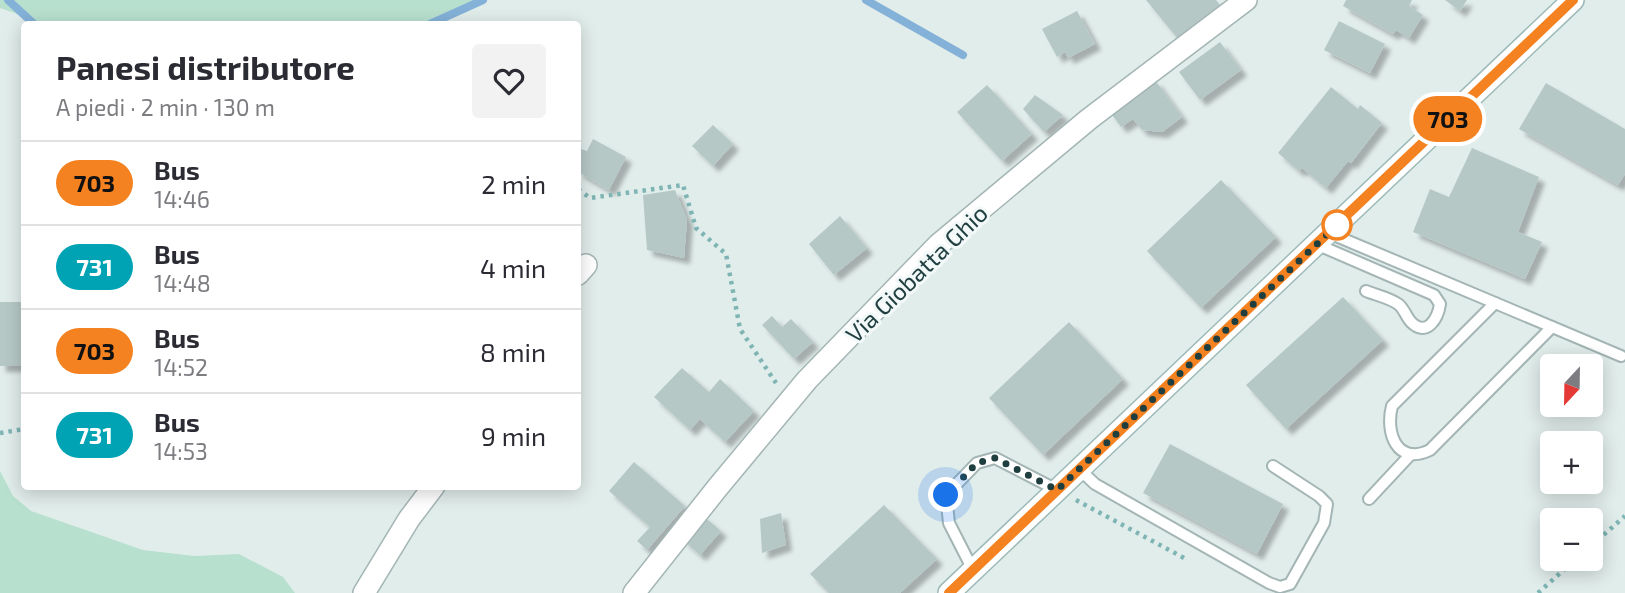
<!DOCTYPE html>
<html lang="it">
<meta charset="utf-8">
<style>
body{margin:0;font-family:"Exo 2",sans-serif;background:#f2f2f3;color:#2b2b33;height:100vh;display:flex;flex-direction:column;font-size:26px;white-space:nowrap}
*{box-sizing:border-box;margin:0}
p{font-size:23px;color:#7c7c81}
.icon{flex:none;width:38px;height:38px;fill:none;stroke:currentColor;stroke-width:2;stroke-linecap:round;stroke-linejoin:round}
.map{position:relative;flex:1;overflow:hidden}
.panel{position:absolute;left:21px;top:21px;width:560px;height:469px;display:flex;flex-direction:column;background:#fff;border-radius:7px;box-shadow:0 4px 18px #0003}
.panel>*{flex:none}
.badge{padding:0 14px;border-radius:23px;font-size:24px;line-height:46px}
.needle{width:46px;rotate:202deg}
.fabs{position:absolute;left:1540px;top:354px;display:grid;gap:14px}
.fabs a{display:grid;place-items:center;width:63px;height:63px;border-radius:7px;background:#fff;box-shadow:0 4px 18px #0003;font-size:35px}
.you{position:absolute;width:35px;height:35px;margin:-18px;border:5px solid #fff;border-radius:50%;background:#1a73e8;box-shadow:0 0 0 10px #1a73e833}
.map>.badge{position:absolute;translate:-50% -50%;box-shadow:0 0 0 4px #fff}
.round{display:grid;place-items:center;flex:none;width:74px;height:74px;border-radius:7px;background:#f2f2f3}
.headline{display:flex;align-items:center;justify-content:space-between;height:119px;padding:0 35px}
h1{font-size:33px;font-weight:700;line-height:52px}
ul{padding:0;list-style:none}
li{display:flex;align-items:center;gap:21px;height:84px;padding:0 35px;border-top:2px solid #e1e1e2}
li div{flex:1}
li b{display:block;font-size:26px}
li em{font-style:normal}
li .badge{min-width:77px;font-weight:700;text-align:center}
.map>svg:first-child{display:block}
.green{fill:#b8e0cf}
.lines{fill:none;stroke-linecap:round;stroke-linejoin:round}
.stream{stroke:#84b1d8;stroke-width:8}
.building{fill:#b6c8c6;filter:url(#shadow)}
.service-casing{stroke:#a3b5b4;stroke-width:14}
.minor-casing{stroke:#a3b5b4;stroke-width:24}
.secondary-casing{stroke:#9ebab8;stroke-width:24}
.path{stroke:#7eb4b4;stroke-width:4.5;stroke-dasharray:3.5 5;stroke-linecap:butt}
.service{stroke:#fff;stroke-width:10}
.minor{stroke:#fff;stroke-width:21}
.secondary{stroke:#fff;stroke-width:21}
.line-casing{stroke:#fff;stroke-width:16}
.line{stroke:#f58220;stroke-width:10}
.walk{stroke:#1f3e40;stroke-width:7;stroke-dasharray:0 12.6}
.stop-dot{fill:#fff;stroke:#f58220;stroke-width:3.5}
.labels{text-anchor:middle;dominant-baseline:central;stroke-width:6;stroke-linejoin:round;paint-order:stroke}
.street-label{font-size:24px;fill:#1f3e40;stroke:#f2f9f8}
</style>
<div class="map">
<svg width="1625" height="593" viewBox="0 0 1625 593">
<defs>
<filter id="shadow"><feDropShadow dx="6" dy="6" stdDeviation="2" flood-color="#0004"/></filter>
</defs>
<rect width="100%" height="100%" fill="#e1edeb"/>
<g class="green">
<polygon points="0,0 475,0 441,23 433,24 46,24 0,8"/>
<polygon points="0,471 13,496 31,511 143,550 194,556 239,554 283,577 295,593 0,593"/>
</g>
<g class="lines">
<g class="stream">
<polyline points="8,0 34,24"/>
<polyline points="866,0 963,55"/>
<polyline points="430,24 483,0"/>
</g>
</g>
<g class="building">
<polygon points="1146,0 1216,0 1220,5 1178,39"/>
<polygon points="1346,0 1412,0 1409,6 1423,15 1409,38 1396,30 1393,34 1343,6"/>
<polygon points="1445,0 1467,0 1460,11"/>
<polygon points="1077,11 1095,44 1068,58 1065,52 1057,57 1042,29"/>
<polygon points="1339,21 1385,44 1370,73 1324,50"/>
<polygon points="1220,42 1241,70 1200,100 1179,72"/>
<polygon points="1155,80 1182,117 1162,132 1142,130 1133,119 1121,127 1110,112"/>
<polygon points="1546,83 1625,129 1625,174 1618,185 1519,129"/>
<polygon points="987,85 1032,134 1002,161 957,112"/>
<polygon points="1331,87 1358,109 1360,105 1382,123 1351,163 1348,161 1326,188 1302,168 1299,171 1278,153"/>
<polygon points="1035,95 1063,115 1044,132 1023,109"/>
<polygon points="713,125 733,144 713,166 692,146"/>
<polygon points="593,139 626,157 609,190 578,172 578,148 587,151"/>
<polygon points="1472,148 1539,177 1518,232 1542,242 1525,279 1413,232 1430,189 1449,197"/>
<polygon points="1221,180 1276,237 1201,308 1147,251"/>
<polygon points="675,190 687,220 684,258 647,250 643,195"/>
<polygon points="840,216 867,248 834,275 809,244"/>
<polygon points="1343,297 1383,340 1286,429 1246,385"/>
<rect x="0" y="302" width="24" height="64"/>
<polygon points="772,316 782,327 791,319 813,342 794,359 762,325"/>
<polygon points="1069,322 1123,379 1043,455 989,398"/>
<polygon points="682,368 709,392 720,379 754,411 725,442 700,419 690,430 654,397"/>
<polygon points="1170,444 1283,504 1257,554 1143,493"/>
<polygon points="634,462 685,506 647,550 637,541 650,527 609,491"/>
<polygon points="884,505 937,559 900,593 829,593 810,574"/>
<polygon points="781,513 786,545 762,553 760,519"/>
<polygon points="702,515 721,531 700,555 681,538"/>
</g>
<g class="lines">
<defs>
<g id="service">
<polyline points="1329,233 1621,356"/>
<path d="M1316 244 1434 295 1440 304C1438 318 1427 338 1411 322 1406 317 1404 308 1398 304 1390 298 1376 295 1366 291"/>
<path d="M1495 303 1392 406C1385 433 1397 466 1430 450L1552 327"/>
<polyline points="1079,469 1095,484 1269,583 1280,587 1290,584 1324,523 1327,504 1319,496 1273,466"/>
<polyline points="1369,499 1411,454"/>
<polyline points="973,570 949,523 946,495 977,463 995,458 1057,490"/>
</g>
<g id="minor">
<polyline points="578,274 586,265"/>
<polyline points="364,593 409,519 434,486"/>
<polyline points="634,593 718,487 807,380 938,245 1089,119 1246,0"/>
</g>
<polyline id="secondary" points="949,593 1573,0"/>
</defs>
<use href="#service" class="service-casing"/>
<use href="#minor" class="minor-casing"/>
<use href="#secondary" class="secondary-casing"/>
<g class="path">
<polyline points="578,189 590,198 683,185 696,228 726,254 740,329 776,383"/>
<polyline points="0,433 24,429"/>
<polyline points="1076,500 1186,559"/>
<polyline points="1591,546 1625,516"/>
<polyline points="1538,593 1577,558"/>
</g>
<use href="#service" class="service"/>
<use href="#minor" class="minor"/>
<use href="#secondary" class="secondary"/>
</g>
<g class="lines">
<defs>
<polyline id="line" points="949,593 1573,0"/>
</defs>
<use href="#line" class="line-casing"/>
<use href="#line" class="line"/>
<polyline class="walk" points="946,495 977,463 995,458 1057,490 1337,225"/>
</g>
<circle class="stop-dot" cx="1337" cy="225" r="14"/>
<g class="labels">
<g class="street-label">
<text transform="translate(916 273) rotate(-44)">Via Giobatta Ghio</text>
</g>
</g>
</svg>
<div class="fabs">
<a><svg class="needle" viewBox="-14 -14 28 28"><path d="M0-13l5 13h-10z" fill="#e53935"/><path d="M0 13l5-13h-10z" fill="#7c7c81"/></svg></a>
<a>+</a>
<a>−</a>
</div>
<div class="you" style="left:946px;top:495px"></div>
<b class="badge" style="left:1448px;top:119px;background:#f58220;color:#111">703</b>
<section class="panel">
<div class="headline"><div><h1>Panesi distributore</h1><p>A piedi · 2 min · 130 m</p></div><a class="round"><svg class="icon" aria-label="heart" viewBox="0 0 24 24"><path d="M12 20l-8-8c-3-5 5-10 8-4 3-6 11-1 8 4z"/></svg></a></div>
<ul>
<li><span class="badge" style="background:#f58220;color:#111">703</span><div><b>Bus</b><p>14:46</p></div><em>2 min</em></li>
<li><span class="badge" style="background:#00a3b4;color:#fff">731</span><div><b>Bus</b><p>14:48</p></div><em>4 min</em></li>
<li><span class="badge" style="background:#f58220;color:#111">703</span><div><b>Bus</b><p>14:52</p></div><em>8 min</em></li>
<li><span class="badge" style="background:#00a3b4;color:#fff">731</span><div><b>Bus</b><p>14:53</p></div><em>9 min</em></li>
</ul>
</section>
</div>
